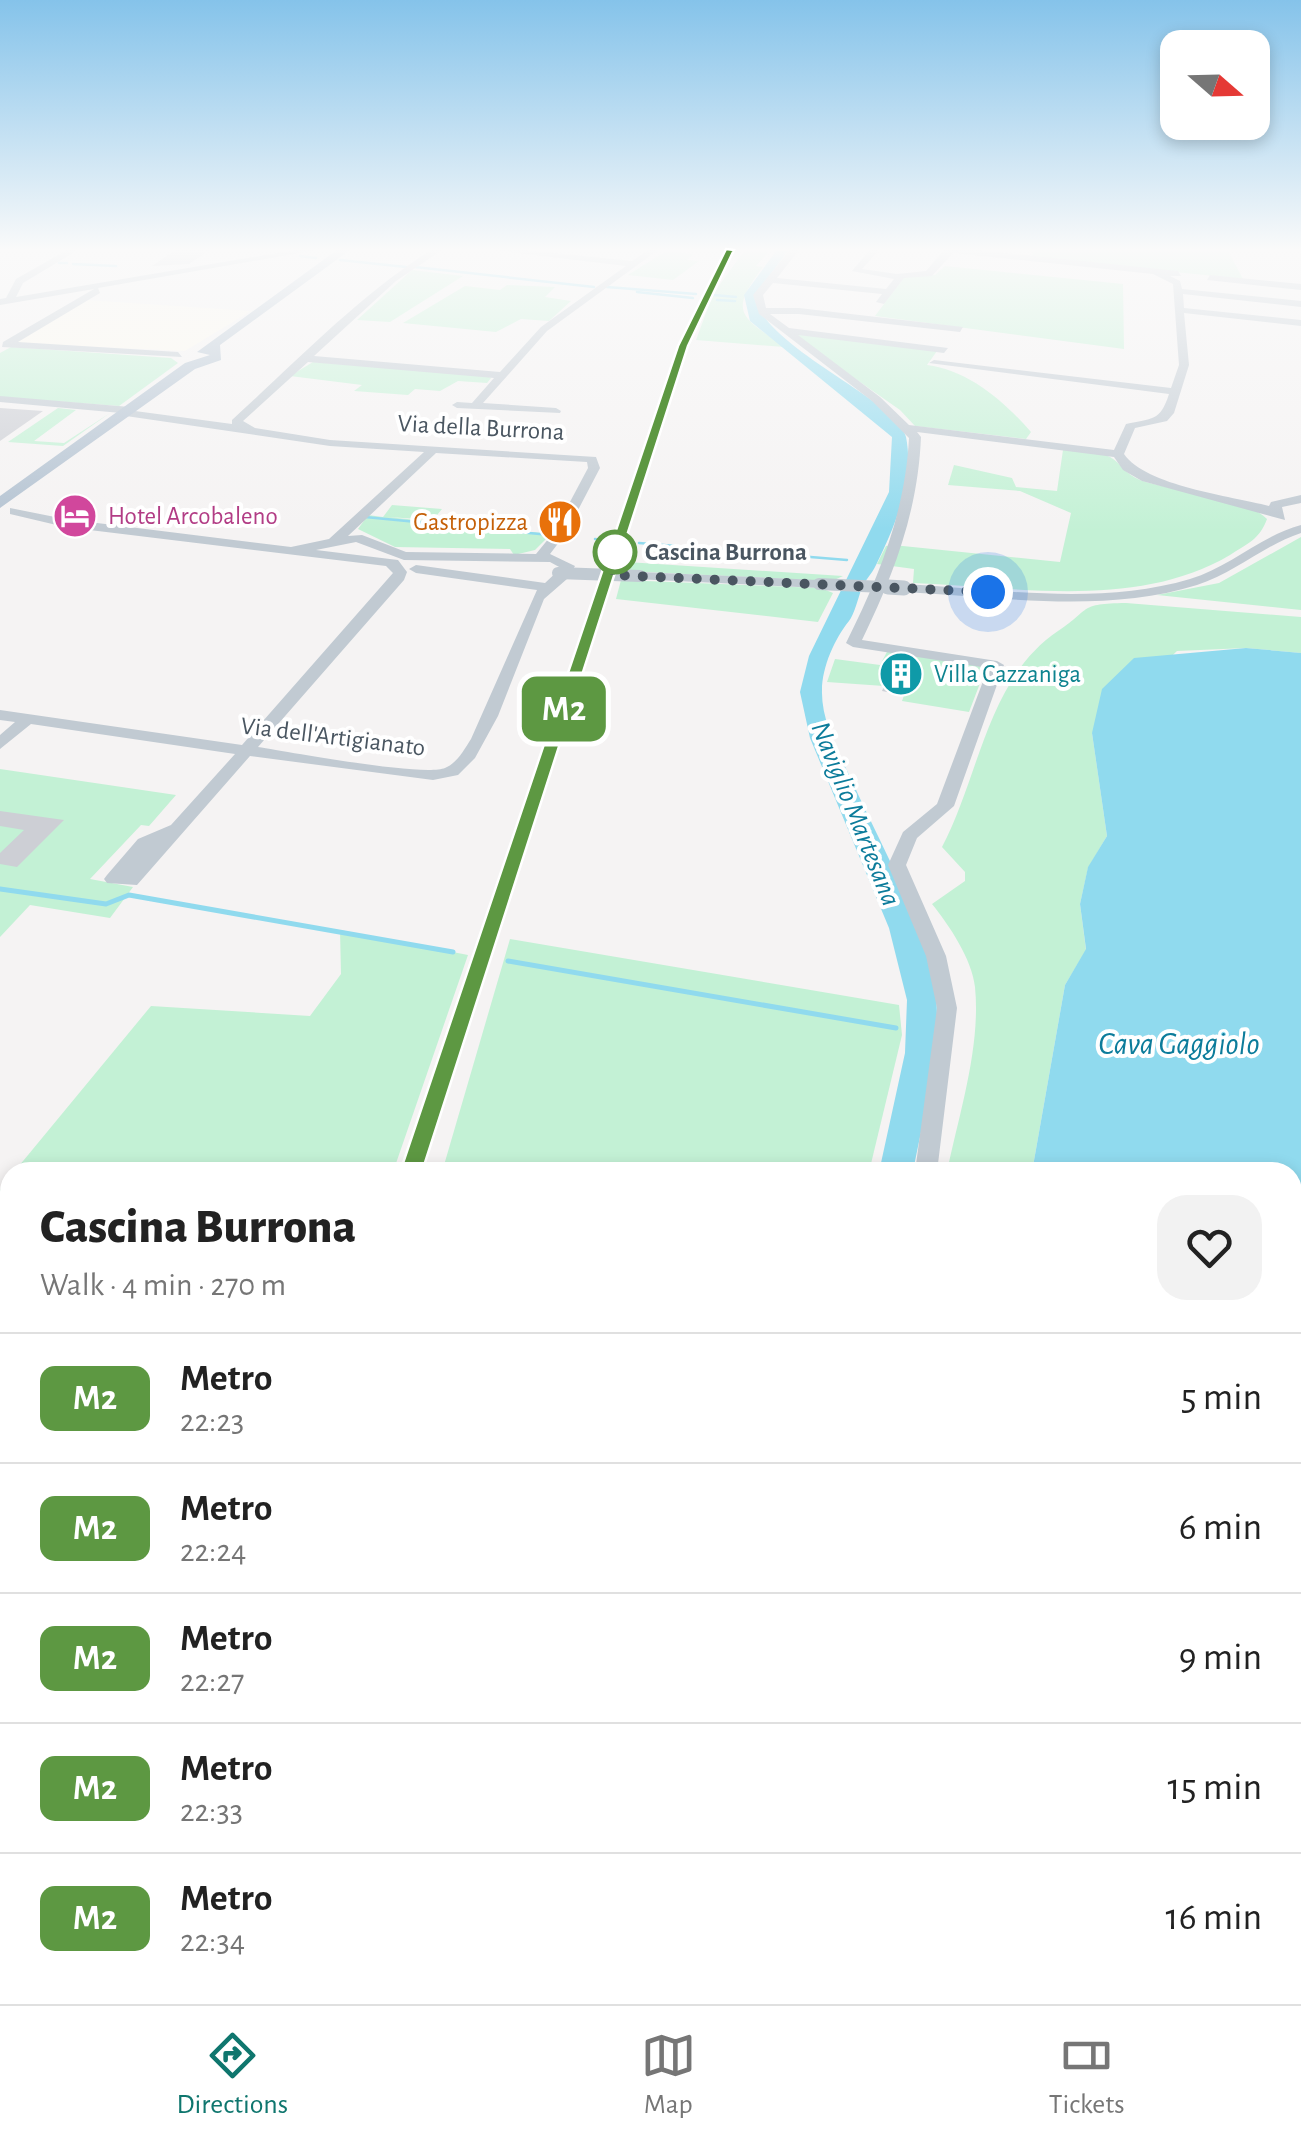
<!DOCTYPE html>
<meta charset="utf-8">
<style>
body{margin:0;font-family:"Alegreya Sans",sans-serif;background:#f2f2f2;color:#222;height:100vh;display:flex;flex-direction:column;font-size:38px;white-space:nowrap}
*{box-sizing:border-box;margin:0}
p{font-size:32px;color:#767676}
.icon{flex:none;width:55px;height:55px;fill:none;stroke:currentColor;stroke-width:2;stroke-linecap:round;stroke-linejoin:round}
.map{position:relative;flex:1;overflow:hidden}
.side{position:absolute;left:0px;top:1162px;width:1302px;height:842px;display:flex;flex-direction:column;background:#fff;border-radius:30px 30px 0 0;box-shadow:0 5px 15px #0003}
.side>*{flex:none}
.badge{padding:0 20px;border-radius:15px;font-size:35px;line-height:65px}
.needle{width:65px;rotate:110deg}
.fabs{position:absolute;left:1160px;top:30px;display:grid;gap:20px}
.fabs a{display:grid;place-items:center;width:110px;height:110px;border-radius:20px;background:#fff;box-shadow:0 5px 15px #0003;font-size:50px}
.you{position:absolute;width:50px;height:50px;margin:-25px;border:8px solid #fff;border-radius:50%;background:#1a73e8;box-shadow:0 0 0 15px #1a73e833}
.map>.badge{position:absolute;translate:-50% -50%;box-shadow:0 0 0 5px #fff}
.round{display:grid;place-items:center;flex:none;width:105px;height:105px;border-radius:30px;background:#f2f2f2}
.overview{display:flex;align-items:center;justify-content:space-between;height:170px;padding:0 40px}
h1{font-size:48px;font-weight:800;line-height:75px}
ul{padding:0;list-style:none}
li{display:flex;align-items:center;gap:30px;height:130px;padding:0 40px;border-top:2px solid #e0e0e0}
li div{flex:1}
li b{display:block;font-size:38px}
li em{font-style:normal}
li .badge{min-width:110px;font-weight:700;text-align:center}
.tab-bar{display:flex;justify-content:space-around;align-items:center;height:140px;border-top:2px solid #e0e0e0;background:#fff;font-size:28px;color:#767676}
.tab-bar a{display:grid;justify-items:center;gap:5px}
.tab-bar .current{color:#0f766e}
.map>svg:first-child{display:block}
.commercial{fill:#fdf9ef}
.green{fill:#c3f1d5}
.water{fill:#90daee}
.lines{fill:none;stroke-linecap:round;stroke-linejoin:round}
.stream-far1{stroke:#90daee;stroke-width:2.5}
.stream{stroke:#90daee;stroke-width:5}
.building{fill:#cdcfd5}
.minor{fill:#c1cad2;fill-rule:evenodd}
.major{fill:#b3c2d1;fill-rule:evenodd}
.rail-far4-casing{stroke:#b5b8bd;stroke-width:4}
.rail-far3-casing{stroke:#b5b8bd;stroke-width:6}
.rail-far2-casing{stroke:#b5b8bd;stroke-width:9}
.rail-far1-casing{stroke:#b5b8bd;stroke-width:10}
.rail-casing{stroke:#b5b8bd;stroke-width:11}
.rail-far4{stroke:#fff;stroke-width:2.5;stroke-dasharray:8;stroke-linecap:butt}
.rail-far3{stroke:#fff;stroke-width:4;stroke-dasharray:11;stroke-linecap:butt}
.rail-far2{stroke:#fff;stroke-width:5;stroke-dasharray:15;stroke-linecap:butt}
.rail-far1{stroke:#fff;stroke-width:6;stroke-dasharray:19;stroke-linecap:butt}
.rail{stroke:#fff;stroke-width:8;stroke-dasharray:24;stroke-linecap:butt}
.minor-bridge-far1{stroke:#c1cad2;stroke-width:12}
.minor-bridge{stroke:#c1cad2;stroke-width:15}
.line{fill:#5d9842;stroke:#fff;stroke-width:2.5}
.walk{stroke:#4a5661;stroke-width:10;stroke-dasharray:0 18}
.stop-dot{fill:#fff;stroke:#5d9842;stroke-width:5}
.labels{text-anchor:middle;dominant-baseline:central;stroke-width:8;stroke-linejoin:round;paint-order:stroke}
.far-street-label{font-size:25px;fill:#4a5661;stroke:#fff}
.far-hotel-label{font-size:25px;fill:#b23c85;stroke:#fff;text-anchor:start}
.far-food-label{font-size:25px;fill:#c56008;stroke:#fff;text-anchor:end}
.far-stop-label{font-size:25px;font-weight:bold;fill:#4a5661;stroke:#fff;text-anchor:start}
.far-culture-label{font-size:25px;fill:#0d838f;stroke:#fff;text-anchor:start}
.far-water-label{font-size:28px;font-style:italic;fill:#0c7c9b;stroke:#fff}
.water-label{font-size:32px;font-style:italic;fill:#0c7c9b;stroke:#fff}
</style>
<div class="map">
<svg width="1301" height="2004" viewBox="0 0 1301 2004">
<rect width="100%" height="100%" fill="#f5f3f3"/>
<polygon class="commercial" points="86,300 251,311 185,351 14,343"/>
<g class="green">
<polygon points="1035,250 1228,251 1243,279 1031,257"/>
<polygon points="666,251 694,254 687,260 699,261 673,280 628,275"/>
<path d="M744 251H769L756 266 763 267C727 314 742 316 784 347L696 340 713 294Z"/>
<polygon points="945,266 1123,284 1124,349 875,316 905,276 935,275"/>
<polygon points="412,270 463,276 390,322 357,320"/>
<polygon points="507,285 555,287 545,297 571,301 549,321 521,319 496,332 403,323 465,286 500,290"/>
<path d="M790 333 937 351 927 365C968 370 1004 401 1031 432L1026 439 915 426 900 410Z"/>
<polygon points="11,347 171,358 178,363 119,406 0,397 0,353"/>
<polygon points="313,362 487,376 491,378 487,383 458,381 440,391 415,389 408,395 354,391 362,385 290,376"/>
<polygon points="58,408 76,410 34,441 64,443 110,413 63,446 8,442"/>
<path d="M1063 450C1077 451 1098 450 1110 457 1121 463 1125 474 1140 480 1180 494 1235 490 1267 519 1260 539 1247 544 1230 555 1137 610 1016 587 913 583L914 569 877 564 886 546 893 545 1060 562 1071 513 1020 491 948 485 954 465 1012 478 1016 487 1057 491Z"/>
<polygon points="392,505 442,509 433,520 388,517 551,534 535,550 514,555 510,549 395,547 358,529 368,515 383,517"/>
<polygon points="1301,537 1301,610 1157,595 1219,583"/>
<polygon points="627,562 843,576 832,581 624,571"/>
<polygon points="621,580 821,588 833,593 818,622 616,599"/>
<path d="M1126 603 1301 617V653L1246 648 1177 651 1092 733 1107 836 1088 868 1080 904 1086 950 1065 985 1032 1172H947C959 1114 981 1047 975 987 972 959 949 925 932 904L965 881V872L942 847C980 775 987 679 1058 631 1093 608 1077 604 1126 603Z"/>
<polygon points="888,650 987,665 969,712 902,701 914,668 894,665 884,686 827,682 835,659 880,665"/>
<polygon points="0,769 176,795 149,826 141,825 90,879 133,887 110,918 30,905 0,937"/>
<polygon points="340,930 468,955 393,1172 14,1172 151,1006 310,1016 341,974"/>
<polygon points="510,939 899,1005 902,1035 869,1172 442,1172"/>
<polygon points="10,1178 10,1970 0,1994 0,1190"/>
<polygon points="1292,1387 1301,1390 1301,1501 1293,1499"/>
<polygon points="224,1995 649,1995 646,2004 221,2004"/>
</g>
<g class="water">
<path d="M776 251H788L754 296C765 349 898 400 906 437 915 481 894 528 876 565 872 574 864 581 861 590 859 596 854 615 849 621 835 638 822 667 822 690 821 722 840 755 853 783 880 844 916 905 932 971 947 1036 925 1108 913 1172H879L905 1053 907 1000 889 928 810 738 800 692 809 656 889 492 892 437 750 321 744 295Z"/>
<polygon points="1246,648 1301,653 1301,1390 1292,1387 1292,1172 1032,1172 1065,985 1086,949 1080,904 1088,867 1107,836 1092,733 1102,689 1134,658"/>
<polygon points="10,1431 10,1542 0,1537 0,1443"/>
<polygon points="0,1637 10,1638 10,1788 5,1783 8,1733 0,1712"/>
</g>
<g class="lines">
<g class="stream-far1">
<polyline points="300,256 316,258"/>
<polyline points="340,260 406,267"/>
<polyline points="59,263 67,263"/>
<polyline points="73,264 116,266"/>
<polyline points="415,267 594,287"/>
<polyline points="607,287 696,294"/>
<polyline points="637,292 693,298"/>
<polyline points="714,295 736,297"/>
<polyline points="717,300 735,301"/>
<polyline points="365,517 550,535"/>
<polyline points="595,539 603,540"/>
<polyline points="639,543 847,560"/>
</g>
<g class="stream">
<polyline points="0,889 106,904 129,895 453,952"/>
<polyline points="508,961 896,1028"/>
</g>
</g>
<g class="building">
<polygon points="175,250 210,250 189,264 152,266"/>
<polygon points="0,408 43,411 0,441"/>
<polygon points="894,665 915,668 903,695 882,691"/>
<polygon points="0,811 64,820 17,867 0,864 0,853 24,830 0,826"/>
</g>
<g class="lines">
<g class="minor">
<polygon points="67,250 78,250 23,283 16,297 295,250 317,250 98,288 100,293 18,342 178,352 182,357 2,347 3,342 94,289 0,305 0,299 6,298 16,279"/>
<path d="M431 250H442L396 281 314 356 500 372 541 327 626 266 492 250H526L632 261 648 250H658L547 331 483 403 556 408 561 411 560 413 457 408 452 405 457 402 472 403 494 378 308 362 243 421 255 428 330 440 596 457 600 468 566 533 550 554 575 566 567 579 544 599 498 716 475 758 458 775 433 780 250 756 137 885 107 883 104 879 107 875 138 839 171 825 235 754 31 724 0 749V735L15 722 0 720V710L242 745 393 573 386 566 65 527 10 514V508L65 519 291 547 329 539 424 452 330 446 126 416 121 413 0 402V396L130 407 135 411 232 424V420C297 361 356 298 431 250ZM436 453 587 462 588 468 554 532 536 554 406 552 362 535 348 536ZM356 542 404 560 550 562 561 568 545 583 416 565 409 569 416 573 537 590 471 739C464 750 457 763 445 768 423 777 290 752 258 747L404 580 407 572 398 560 316 550Z"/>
<path d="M790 250H799L777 278 886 289 894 279 852 271 870 250H879L862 269 897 274 926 271 944 250H977L1178 271 1181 276H1170L1180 281 1182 289 1301 301V307L1183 294 1184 308 1301 320V326L1184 313 1189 365 1174 413 1167 421 1135 428 1124 454C1146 486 1231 496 1269 506L1271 502 1301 495V503L1282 507 1285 520 1142 481 1123 470 1114 457 917 432 921 437C918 511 894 574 862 640L997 661 1004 665 954 806 917 838 906 865 946 956 957 1008 937 1172H915L937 1008 926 956 888 865 903 832 937 804 988 668 853 647 846 643C879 577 905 513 909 438L872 401 759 314 753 295ZM953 253 1153 274 1173 284 1179 365 1171 388 934 360 929 363 1169 394C1160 422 1152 418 1126 424L1114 450 909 425 880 397 798 335 944 353 948 348 789 328 770 314H799L960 332 963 327 799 308H766L763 295 773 283 882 294 876 302 884 304 904 278 932 276Z"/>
<polygon points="1210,275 1301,284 1301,290 1207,280"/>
<path d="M1301 525V533C1264 545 1235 573 1197 585 1104 614 1000 597 904 592L897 588 904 584C997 589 1099 606 1190 579 1230 567 1260 536 1301 525Z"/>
<polygon points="640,572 819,580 826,584 819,588 635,579 635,573"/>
<polygon points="1233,1995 1269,1995 1268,2004 1232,2004"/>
</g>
<polygon class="major" points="337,250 350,250 220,345 221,360 195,369 0,508 0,496 185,363 210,355 197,352"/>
<defs>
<polyline id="rail-far4" points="603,590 683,346 729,250"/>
<polyline id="rail-far3" points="524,829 604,587"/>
<polyline id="rail-far2" points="424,1133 525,827"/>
<polyline id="rail-far1" points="411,1172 425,1130"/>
<polyline id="rail" points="138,2004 141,1995"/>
</defs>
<use href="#rail-far4" class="rail-far4-casing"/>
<use href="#rail-far3" class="rail-far3-casing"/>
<use href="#rail-far2" class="rail-far2-casing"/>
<use href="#rail-far1" class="rail-far1-casing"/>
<use href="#rail" class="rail-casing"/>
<use href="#rail-far4" class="rail-far4"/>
<use href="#rail-far3" class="rail-far3"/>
<use href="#rail-far2" class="rail-far2"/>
<use href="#rail-far1" class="rail-far1"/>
<use href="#rail" class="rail"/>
<g class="minor-bridge-far1">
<polyline points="558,573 640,576"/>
<polyline points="819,584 904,588"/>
</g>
<polyline class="minor-bridge" points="888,587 904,588"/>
</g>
<linearGradient id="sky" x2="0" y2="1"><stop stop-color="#85c3ea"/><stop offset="0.47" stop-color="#fafafa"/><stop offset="1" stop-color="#fafafa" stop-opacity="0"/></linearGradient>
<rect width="1301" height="531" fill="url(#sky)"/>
<polygon class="line" points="726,249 734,250 688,346 422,1172 419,1178 403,1178 400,1172 678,346"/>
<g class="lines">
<polyline class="walk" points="615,552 612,575 988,592"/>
</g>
<defs>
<symbol id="hotel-disc" viewBox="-11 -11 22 22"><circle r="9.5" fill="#d1479c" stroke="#fff"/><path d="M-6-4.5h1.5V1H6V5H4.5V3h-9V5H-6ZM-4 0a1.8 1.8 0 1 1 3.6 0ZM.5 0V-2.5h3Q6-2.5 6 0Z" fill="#fff"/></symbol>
<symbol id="restaurant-disc" viewBox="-11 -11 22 22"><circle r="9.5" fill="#e8710a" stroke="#fff"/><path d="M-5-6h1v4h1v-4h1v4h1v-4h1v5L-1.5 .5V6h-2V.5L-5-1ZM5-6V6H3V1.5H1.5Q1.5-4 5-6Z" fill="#fff"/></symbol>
<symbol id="building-disc" viewBox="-11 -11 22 22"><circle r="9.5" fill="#0f9aa8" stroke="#fff"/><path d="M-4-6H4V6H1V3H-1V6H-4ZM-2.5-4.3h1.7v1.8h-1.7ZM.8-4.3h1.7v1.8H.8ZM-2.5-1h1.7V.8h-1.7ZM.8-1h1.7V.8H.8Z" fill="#fff"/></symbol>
</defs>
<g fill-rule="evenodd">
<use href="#hotel-disc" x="50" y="491" width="50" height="50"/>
<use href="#restaurant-disc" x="535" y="497" width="50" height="50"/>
<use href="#building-disc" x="876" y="649" width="50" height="50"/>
</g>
<circle class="stop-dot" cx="615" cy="552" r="20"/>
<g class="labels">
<g class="far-street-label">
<text transform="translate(481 428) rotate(3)">Via della Burrona</text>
<text transform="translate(333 737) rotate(7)">Via dell'Artigianato</text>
</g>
<g class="far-hotel-label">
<text x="108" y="516">Hotel Arcobaleno</text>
</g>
<g class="far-food-label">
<text x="528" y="522">Gastropizza</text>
</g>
<g class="far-stop-label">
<text x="645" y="552">Cascina Burrona</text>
</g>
<g class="far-culture-label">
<text x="934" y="674">Villa Cazzaniga</text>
</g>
<g class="far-water-label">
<text transform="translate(855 814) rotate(68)">Naviglio Martesana</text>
</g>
<g class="water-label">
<text x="1179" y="1044">Cava Gaggiolo</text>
</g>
</g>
</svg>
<div class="fabs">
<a><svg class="needle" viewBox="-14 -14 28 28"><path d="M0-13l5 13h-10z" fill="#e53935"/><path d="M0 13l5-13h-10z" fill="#767676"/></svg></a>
</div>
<div class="you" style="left:988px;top:592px"></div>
<b class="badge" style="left:564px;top:709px;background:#5d9842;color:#fff">M2</b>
<section class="side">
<div class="overview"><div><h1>Cascina Burrona</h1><p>Walk · 4 min · 270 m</p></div><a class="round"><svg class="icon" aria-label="heart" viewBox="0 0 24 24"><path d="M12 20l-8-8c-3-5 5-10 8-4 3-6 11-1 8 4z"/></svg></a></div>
<ul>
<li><span class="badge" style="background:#5d9842;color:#fff">M2</span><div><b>Metro</b><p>22:23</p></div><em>5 min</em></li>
<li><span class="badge" style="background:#5d9842;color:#fff">M2</span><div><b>Metro</b><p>22:24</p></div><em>6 min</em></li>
<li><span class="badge" style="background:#5d9842;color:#fff">M2</span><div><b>Metro</b><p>22:27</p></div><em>9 min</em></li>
<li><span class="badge" style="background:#5d9842;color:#fff">M2</span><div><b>Metro</b><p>22:33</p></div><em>15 min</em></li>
<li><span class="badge" style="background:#5d9842;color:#fff">M2</span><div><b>Metro</b><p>22:34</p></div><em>16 min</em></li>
</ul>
</section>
</div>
<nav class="tab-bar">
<a class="current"><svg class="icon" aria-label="directions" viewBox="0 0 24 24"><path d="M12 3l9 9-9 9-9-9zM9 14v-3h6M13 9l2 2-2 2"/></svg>Directions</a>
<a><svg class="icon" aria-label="map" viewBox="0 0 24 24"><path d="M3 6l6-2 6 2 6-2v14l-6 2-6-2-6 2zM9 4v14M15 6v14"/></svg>Map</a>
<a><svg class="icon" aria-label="tickets" viewBox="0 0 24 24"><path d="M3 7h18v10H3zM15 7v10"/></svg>Tickets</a>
</nav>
